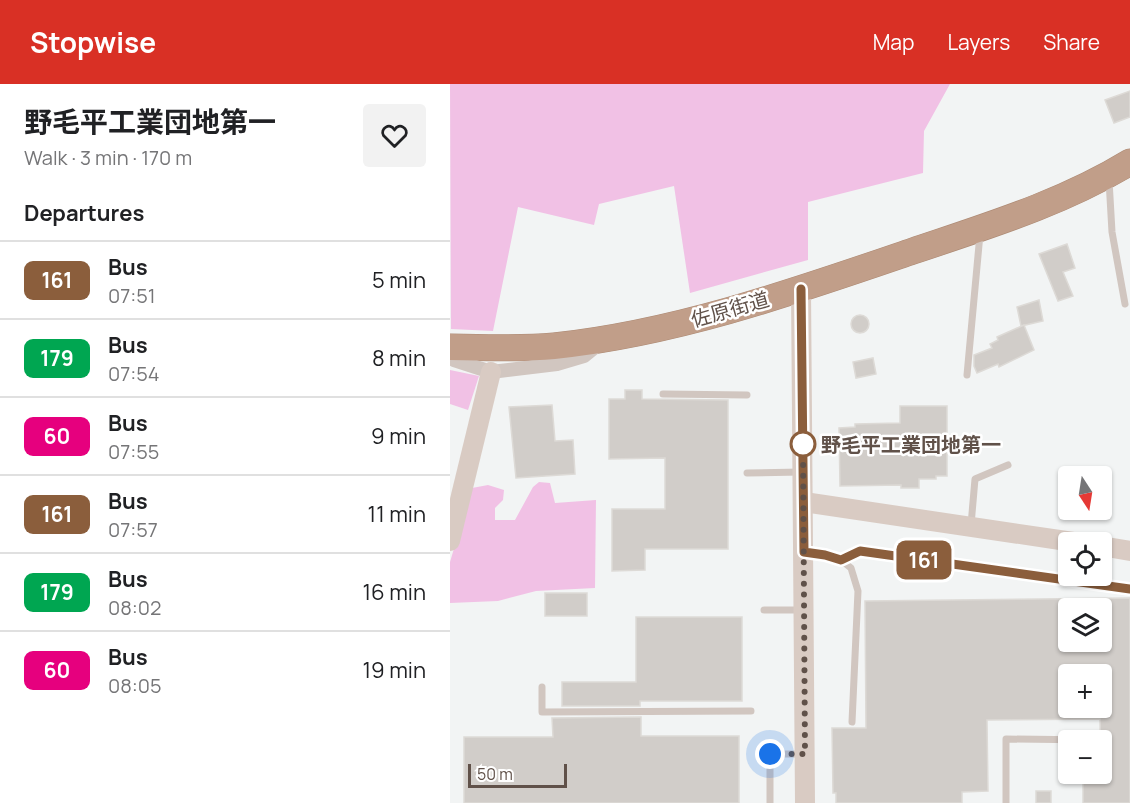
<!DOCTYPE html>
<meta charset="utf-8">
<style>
body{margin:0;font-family:Manrope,"Noto Sans JP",sans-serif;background:#f2f2f2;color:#202124;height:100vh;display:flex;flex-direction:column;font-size:22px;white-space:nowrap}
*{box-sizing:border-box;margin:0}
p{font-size:20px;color:#757577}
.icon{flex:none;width:33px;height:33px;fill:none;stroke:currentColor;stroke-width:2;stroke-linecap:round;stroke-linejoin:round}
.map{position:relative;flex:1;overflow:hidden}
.details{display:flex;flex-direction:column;background:#fff;width:450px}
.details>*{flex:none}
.badge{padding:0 12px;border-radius:9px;font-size:21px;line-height:39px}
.needle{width:39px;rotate:168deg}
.fabs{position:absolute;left:608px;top:382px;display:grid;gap:12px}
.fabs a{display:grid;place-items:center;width:54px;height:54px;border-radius:6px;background:#fff;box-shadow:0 2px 4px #0004;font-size:30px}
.scale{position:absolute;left:18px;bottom:15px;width:99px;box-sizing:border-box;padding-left:6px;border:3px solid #605149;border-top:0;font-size:16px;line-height:21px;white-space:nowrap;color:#605149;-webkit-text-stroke:4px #fff;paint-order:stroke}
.you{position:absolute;width:30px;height:30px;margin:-15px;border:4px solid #fff;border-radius:50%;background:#1a73e8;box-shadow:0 0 0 9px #1a73e833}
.map>.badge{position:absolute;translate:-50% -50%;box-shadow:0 0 0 3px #fff}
h2{padding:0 24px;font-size:22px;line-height:54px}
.round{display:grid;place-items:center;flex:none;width:63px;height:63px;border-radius:6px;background:#f2f2f2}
.overview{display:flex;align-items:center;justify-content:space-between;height:102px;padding:0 24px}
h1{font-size:28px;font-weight:700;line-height:45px}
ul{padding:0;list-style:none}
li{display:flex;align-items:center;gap:18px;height:78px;padding:0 24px;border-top:2px solid #e0e0e0}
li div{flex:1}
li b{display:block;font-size:22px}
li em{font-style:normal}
li .badge{min-width:66px;font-weight:700;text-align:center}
header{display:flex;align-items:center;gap:36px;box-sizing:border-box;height:84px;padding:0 30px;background:#d93025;color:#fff}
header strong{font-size:28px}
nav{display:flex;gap:33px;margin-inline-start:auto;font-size:21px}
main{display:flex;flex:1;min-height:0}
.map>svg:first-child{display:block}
.green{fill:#f1c1e5}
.building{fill:#d1cdc9;stroke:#dddad6;stroke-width:1.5;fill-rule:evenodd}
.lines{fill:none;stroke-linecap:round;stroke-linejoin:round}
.highway-casing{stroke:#ad8a74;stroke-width:27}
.lane{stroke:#d1c6c0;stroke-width:7}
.street{stroke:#d1c6c0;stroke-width:14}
.secondary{stroke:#d9cbc3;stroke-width:20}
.highway{stroke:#c19e89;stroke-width:26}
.line-casing{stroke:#fff;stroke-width:14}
.line{stroke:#8b5e3c;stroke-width:9}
.walk{stroke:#605149;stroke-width:6;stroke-dasharray:0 10.8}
.stop-dot{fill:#fff;stroke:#8b5e3c;stroke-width:3}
.labels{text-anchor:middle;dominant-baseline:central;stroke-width:5;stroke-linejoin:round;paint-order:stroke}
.street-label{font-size:20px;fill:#605149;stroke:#fff}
.stop-label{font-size:20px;font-weight:bold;fill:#605149;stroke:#fff;text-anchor:start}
</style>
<header>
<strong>Stopwise</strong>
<nav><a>Map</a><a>Layers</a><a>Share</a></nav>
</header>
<main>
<section class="details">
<div class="overview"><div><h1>野毛平工業団地第一</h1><p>Walk · 3 min · 170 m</p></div><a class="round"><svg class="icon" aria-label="heart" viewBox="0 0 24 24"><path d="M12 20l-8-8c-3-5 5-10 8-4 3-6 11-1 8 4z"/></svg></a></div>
<h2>Departures</h2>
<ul>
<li><span class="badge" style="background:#8b5e3c;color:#fff">161</span><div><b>Bus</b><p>07:51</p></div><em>5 min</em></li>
<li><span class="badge" style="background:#00a651;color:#fff">179</span><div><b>Bus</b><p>07:54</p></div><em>8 min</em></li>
<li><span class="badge" style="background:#e6007e;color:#fff">60</span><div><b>Bus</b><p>07:55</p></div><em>9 min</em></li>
<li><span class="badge" style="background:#8b5e3c;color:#fff">161</span><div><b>Bus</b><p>07:57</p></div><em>11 min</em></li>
<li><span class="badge" style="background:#00a651;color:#fff">179</span><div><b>Bus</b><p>08:02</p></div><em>16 min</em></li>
<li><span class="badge" style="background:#e6007e;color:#fff">60</span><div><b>Bus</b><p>08:05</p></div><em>19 min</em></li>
</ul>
</section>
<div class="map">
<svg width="680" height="719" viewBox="0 0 680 719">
<rect width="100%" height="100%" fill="#f2f4f4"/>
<g class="green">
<polygon points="0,0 500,0 474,47 473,89 358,118 358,176 240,209 224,102 149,120 144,141 68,123 43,247 1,245"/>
<polygon points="0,286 29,292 18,326 0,320"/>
<polygon points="89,398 100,399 105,419 146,416 145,504 86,507 48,517 0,519 0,478 22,404 38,401 54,406 53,416 45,424 45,436 65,436 83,403"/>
</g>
<g class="building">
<polygon points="680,7 680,33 664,39 655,16"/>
<polygon points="617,160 625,184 613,188 623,212 608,217 589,170"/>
<polygon points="589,216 593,237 571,242 567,223"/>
<circle cx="410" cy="240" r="9"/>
<polygon points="574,241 584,266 549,283 548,280 527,289 524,282 524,271 542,264 540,260 548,256 547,253"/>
<polygon points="423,274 426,290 406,294 403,278"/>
<polygon points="175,306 192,306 192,315 278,316 278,465 195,465 195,486 162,487 162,425 215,425 215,374 159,375 159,315 175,315"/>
<polygon points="102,321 105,357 123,356 125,390 66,394 59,323"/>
<polygon points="450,322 497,322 497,392 486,392 486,395 469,395 469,404 451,404 451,401 390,402 389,344 405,343 405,340 450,339"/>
<rect x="95" y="509" width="42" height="23"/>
<path d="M680 514V719H633V690H651L650 635 537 636 538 707 512 708V719H386V709H383L382 644H416L415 517ZM618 525H651V558H618ZM618 591H651V624H618Z"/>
<polygon points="186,533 292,533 292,617 190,617 190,622 112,622 112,598 186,598"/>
<polygon points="191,633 191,652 289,652 289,719 14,719 14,653 103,653 102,634"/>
<rect x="586" y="707" width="15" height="12"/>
</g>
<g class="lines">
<defs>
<path id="highway" d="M0 263C35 264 70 265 104 262 227 249 346 207 463 167 537 142 613 119 680 78"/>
</defs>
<use href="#highway" class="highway-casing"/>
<g class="lane">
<polyline points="659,96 662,148 675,220"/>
<polyline points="517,291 530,150"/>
<polyline points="213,310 297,311"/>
<polyline points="297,389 351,388"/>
<polyline points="521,441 525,395 558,381"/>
<polyline points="354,468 375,471 391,476 401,484 408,507 402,638"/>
<polyline points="391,476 410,467 680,505"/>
<polyline points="314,526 352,526"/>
<polyline points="92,603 92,628 301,627"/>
<polyline points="320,719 320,670 353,670"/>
<polyline points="556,719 556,655 644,656"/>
</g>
<polyline class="street" points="0,268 4,276 41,288 107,280 134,272 150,259"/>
<g class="secondary">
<polyline points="351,205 355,719"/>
<polyline points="354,418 630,459"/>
<polyline points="0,457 41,288"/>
<polyline points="651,462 680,467"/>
</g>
<use href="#highway" class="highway"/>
</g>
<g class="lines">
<defs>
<polyline id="line" points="351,205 354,468 375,471 391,476 410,467 680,505"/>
</defs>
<use href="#line" class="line-casing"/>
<use href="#line" class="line"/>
<polyline class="walk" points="320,670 355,670 353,360"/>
</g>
<circle class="stop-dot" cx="353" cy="360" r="12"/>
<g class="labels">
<g class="street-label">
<text transform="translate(280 225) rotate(-16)">佐原街道</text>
</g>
<g class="stop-label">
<text x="371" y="360">野毛平工業団地第一</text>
</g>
</g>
</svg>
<div class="fabs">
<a><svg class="needle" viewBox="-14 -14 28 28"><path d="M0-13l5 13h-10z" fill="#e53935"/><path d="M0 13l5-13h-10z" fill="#757577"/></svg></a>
<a><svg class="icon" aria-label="locate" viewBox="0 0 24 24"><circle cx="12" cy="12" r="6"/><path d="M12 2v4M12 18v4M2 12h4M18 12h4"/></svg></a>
<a><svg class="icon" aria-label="layers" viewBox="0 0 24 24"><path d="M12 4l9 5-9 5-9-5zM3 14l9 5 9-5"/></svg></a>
<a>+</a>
<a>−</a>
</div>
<div class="scale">50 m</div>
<div class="you" style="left:320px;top:670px"></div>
<b class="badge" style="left:474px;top:476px;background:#8b5e3c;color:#fff">161</b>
</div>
</main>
